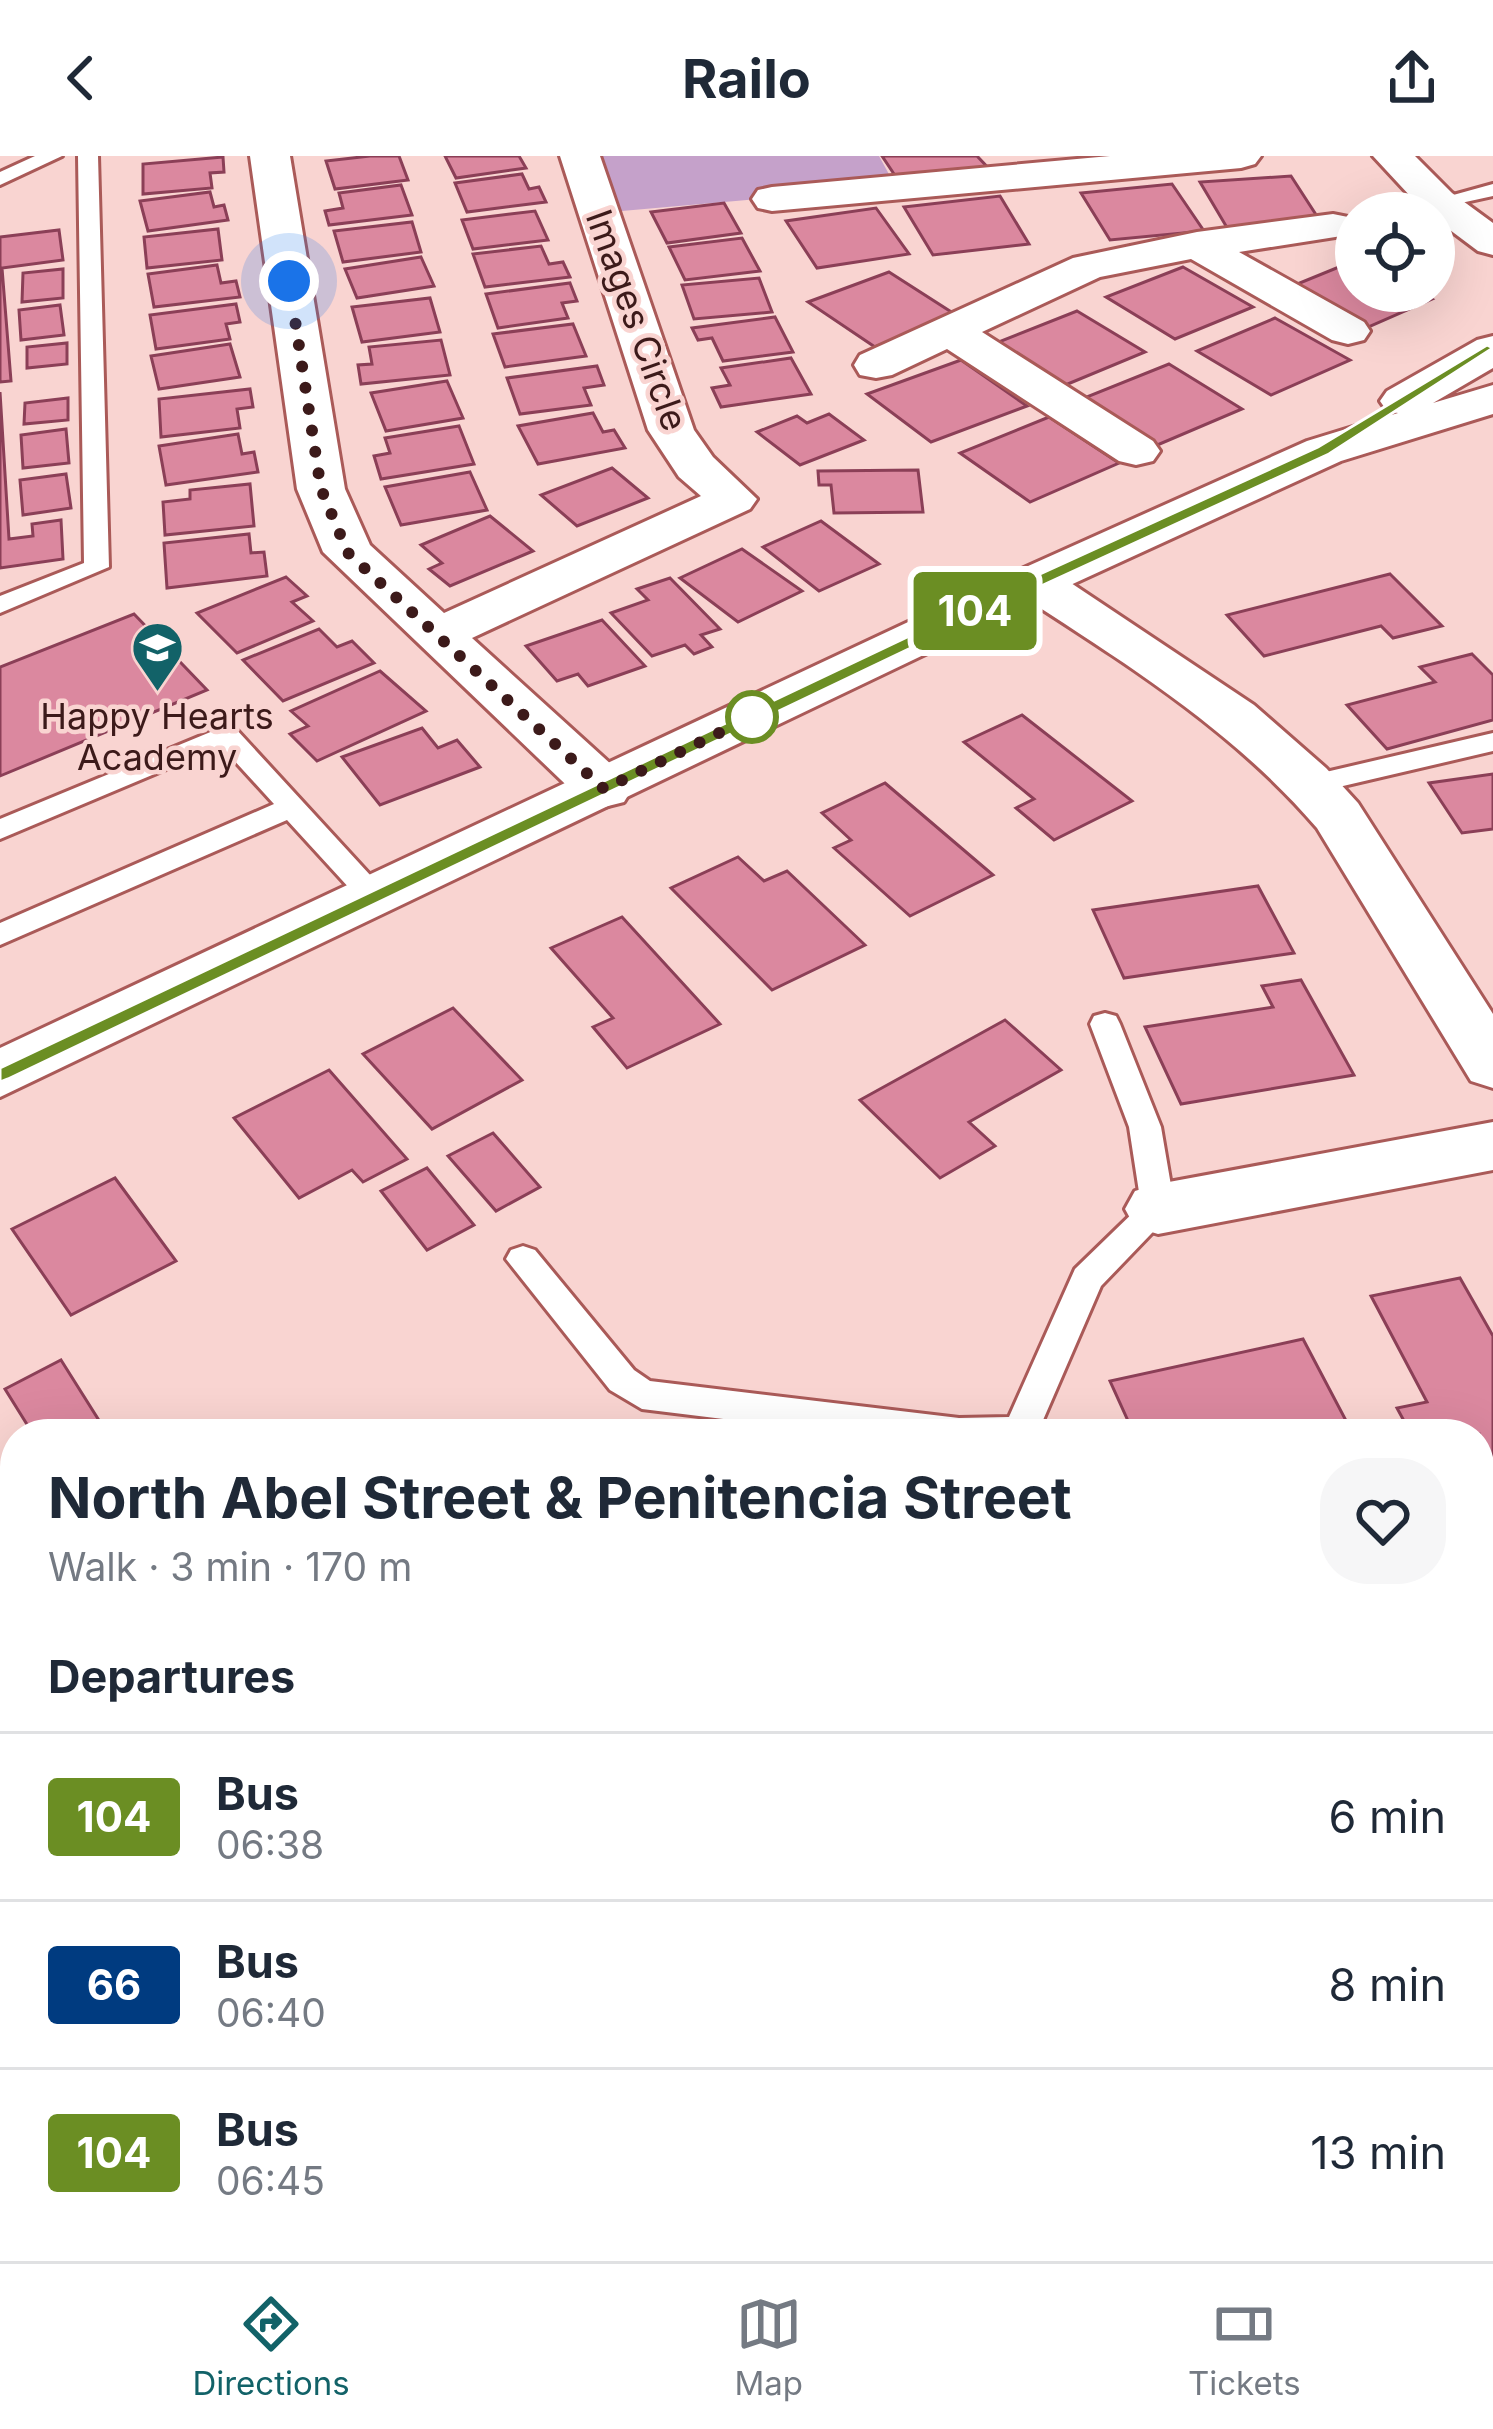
<!DOCTYPE html>
<meta charset="utf-8">
<style>
body{margin:0;font-family:Inter,sans-serif;background:#f6f6f7;color:#1f2937;height:100vh;display:flex;flex-direction:column;font-size:45px;white-space:nowrap}
*{box-sizing:border-box;margin:0}
p{font-size:39px;color:#747a83}
.icon{flex:none;width:66px;height:66px;fill:none;stroke:currentColor;stroke-width:2;stroke-linecap:round;stroke-linejoin:round}
.map{position:relative;flex:1;overflow:hidden}
.drawer{position:absolute;left:0px;top:1263px;width:1494px;height:843px;display:flex;flex-direction:column;background:#fff;border-radius:48px 48px 0 0;box-shadow:0 12px 48px #0002}
.drawer>*{flex:none}
.badge{padding:0 24px;border-radius:9px;font-size:42px;line-height:78px}
.tools{position:absolute;left:1335px;top:36px;display:grid;gap:24px}
.tools a{display:grid;place-items:center;width:120px;height:120px;border-radius:50%;background:#fff;box-shadow:0 12px 48px #0002;font-size:60px}
.you{position:absolute;width:60px;height:60px;margin:-30px;border:9px solid #fff;border-radius:50%;background:#1a73e8;box-shadow:0 0 0 18px #1a73e833}
.map>.badge{position:absolute;translate:-50% -50%;box-shadow:0 0 0 6px #fff}
h2{padding:0 48px;font-size:45px;line-height:108px}
.round{display:grid;place-items:center;flex:none;width:126px;height:126px;border-radius:48px;background:#f6f6f7}
.overview{display:flex;align-items:center;justify-content:space-between;height:204px;padding:0 48px}
h1{font-size:57px;font-weight:700;line-height:90px}
ul{padding:0;list-style:none}
li{display:flex;align-items:center;gap:36px;height:168px;padding:0 48px;border-top:3px solid #e0e1e3}
li div{flex:1}
li b{display:block;font-size:45px}
li em{font-style:normal}
li .badge{min-width:132px;font-weight:700;text-align:center}
header{display:flex;justify-content:space-between;align-items:center;height:156px;padding:0 48px;background:#fff;font-size:54px;font-weight:700}
.tabs{display:flex;justify-content:space-around;align-items:center;height:168px;border-top:3px solid #e0e1e3;background:#fff;font-size:33px;color:#747a83}
.tabs a{display:grid;justify-items:center;gap:6px}
.tabs .selected{color:#126268}
.map>svg:first-child{display:block}
.green{fill:#c5a1ca}
.building{fill:#db889f;stroke:#8b3f57;stroke-width:3}
.lines{fill:none;stroke-linecap:round;stroke-linejoin:round}
.lane-casing{stroke:#aa5a58;stroke-width:6}
.street-casing{stroke:#aa5a58;stroke-width:6}
.secondary-casing{stroke:#aa5a58;stroke-width:6}
.primary-casing{stroke:#aa5a58;stroke-width:6}
.lane{fill:#fff;fill-rule:evenodd}
.street{fill:#fff;fill-rule:evenodd}
.secondary{fill:#fff;fill-rule:evenodd}
.primary{fill:#fff;fill-rule:evenodd}
.line{fill:#6b8e23;stroke:#fff;stroke-width:3}
.walk{stroke:#3c1a1a;stroke-width:12;stroke-dasharray:0 21.6}
.stop-dot{fill:#fff;stroke:#6b8e23;stroke-width:6}
.labels{text-anchor:middle;dominant-baseline:central;stroke-width:9;stroke-linejoin:round;paint-order:stroke}
.far-street-label{font-size:36px;fill:#3c1a1a;stroke:#f9d4d1}
.far-poi-label{font-size:36px;fill:#3c1a1a;stroke:#f9d4d1}
</style>
<header><svg class="icon" aria-label="back" viewBox="0 0 24 24"><path d="M15 5l-7 7 7 7"/></svg>Railo<svg class="icon" aria-label="share" viewBox="0 0 24 24"><path d="M12 15V3M7 8l5-5 5 5M5 13v7h14v-7"/></svg></header>
<div class="map">
<svg width="1493" height="2105" viewBox="0 0 1493 2105">
<rect width="100%" height="100%" fill="#f9d4d1"/>
<polygon class="green" points="580,0 879,0 896,31 599,57"/>
<g class="building">
<polygon points="370,0 399,0 408,24 335,33 326,5"/>
<polygon points="445,0 519,0 526,12 456,22"/>
<polygon points="882,0 977,0 994,18 902,30"/>
<polygon points="223,1 224,16 210,17 212,32 143,38 143,8"/>
<polygon points="522,18 529,33 539,31 546,46 467,56 455,27"/>
<polygon points="1291,20 1322,68 1229,75 1200,26"/>
<polygon points="1172,28 1204,75 1110,84 1081,37"/>
<polygon points="401,29 412,59 329,69 325,55 343,52 339,37"/>
<polygon points="210,36 214,51 224,49 228,64 148,75 140,45"/>
<polygon points="1000,40 1029,88 933,99 904,51"/>
<polygon points="724,47 741,77 667,87 651,56"/>
<polygon points="876,52 909,98 817,112 786,65"/>
<polygon points="535,55 548,84 473,93 462,64"/>
<polygon points="412,66 421,96 343,106 334,75"/>
<polygon points="218,73 222,104 147,112 144,81"/>
<polygon points="59,74 63,104 2,112 11,225 0,226 0,81"/>
<polygon points="742,82 760,115 685,124 669,91"/>
<polygon points="541,90 549,108 563,106 570,121 485,131 473,98"/>
<polygon points="421,101 434,130 357,142 345,113"/>
<polygon points="1356,104 1356,135 1418,135 1432,143 1359,175 1285,133"/>
<polygon points="217,109 221,127 236,125 240,141 154,151 148,118"/>
<polygon points="1183,111 1253,151 1175,183 1106,141"/>
<polygon points="63,113 63,142 22,146 23,117"/>
<polygon points="889,116 956,159 875,191 808,146"/>
<polygon points="759,122 772,156 694,163 682,129"/>
<polygon points="570,127 577,145 562,147 568,162 498,172 486,138"/>
<polygon points="430,142 440,176 362,186 352,151"/>
<polygon points="236,148 240,166 226,168 230,183 156,193 150,159"/>
<polygon points="60,149 64,179 21,184 19,154"/>
<polygon points="1077,155 1145,196 1063,230 996,187"/>
<polygon points="775,161 793,196 723,205 712,182 698,184 692,172"/>
<polygon points="1275,162 1350,204 1271,239 1197,195"/>
<polygon points="573,168 586,200 505,211 493,178"/>
<polygon points="441,184 450,219 361,228 358,209 372,208 369,191"/>
<polygon points="67,187 67,208 27,212 27,191"/>
<polygon points="230,188 240,221 159,233 151,200"/>
<polygon points="791,202 811,238 721,251 712,232 730,229 721,212"/>
<polygon points="961,204 1027,250 931,286 867,238"/>
<polygon points="1169,208 1242,253 1155,290 1084,242"/>
<polygon points="597,210 604,229 584,232 591,249 520,258 507,222"/>
<polygon points="447,225 463,262 386,275 371,237"/>
<polygon points="250,233 253,251 237,253 240,272 161,281 159,243"/>
<polygon points="0,236 9,383 33,380 32,368 61,364 63,403 0,412"/>
<polygon points="68,242 68,264 24,268 25,247"/>
<polygon points="593,257 603,276 614,274 625,292 538,308 518,270"/>
<polygon points="829,258 864,284 800,309 757,276 797,260 807,267"/>
<polygon points="1049,261 1119,307 1030,346 960,297"/>
<polygon points="459,270 474,308 381,323 374,300 390,297 385,282"/>
<polygon points="66,273 69,307 23,312 21,279"/>
<polygon points="238,278 242,298 254,296 258,316 166,329 159,290"/>
<polygon points="612,312 648,342 577,370 541,339"/>
<polygon points="918,314 923,356 834,357 831,329 819,329 818,315"/>
<polygon points="470,316 487,354 401,369 385,331"/>
<polygon points="66,318 71,352 23,359 20,324"/>
<polygon points="250,328 254,370 165,379 163,346 190,343 190,334"/>
<polygon points="490,360 533,395 450,430 429,413 442,407 421,389"/>
<polygon points="821,365 879,408 819,435 763,391"/>
<polygon points="249,378 251,397 264,396 267,420 167,432 164,387"/>
<polygon points="742,393 802,435 738,466 680,422"/>
<polygon points="1390,418 1442,470 1393,482 1381,470 1264,500 1227,459"/>
<polygon points="286,421 307,440 292,446 313,465 237,497 197,457"/>
<polygon points="670,422 720,473 701,479 712,491 694,498 685,489 652,500 611,457 648,444 637,433"/>
<polygon points="134,458 207,534 0,620 0,511"/>
<polygon points="602,464 645,510 588,530 578,518 557,525 526,490"/>
<polygon points="319,473 337,491 352,485 374,507 283,545 243,504"/>
<polygon points="1472,498 1493,519 1493,564 1387,593 1347,549 1435,526 1420,511"/>
<polygon points="380,515 426,555 317,605 290,578 308,570 291,555"/>
<polygon points="1022,559 1132,645 1054,684 1016,652 1034,643 964,586"/>
<polygon points="422,572 438,592 457,584 480,611 380,649 342,601"/>
<polygon points="1493,618 1493,673 1462,677 1429,627"/>
<polygon points="885,627 993,719 910,760 834,692 851,684 822,657"/>
<polygon points="738,701 764,725 787,715 865,789 772,834 671,732"/>
<polygon points="1258,730 1294,797 1124,822 1093,754"/>
<polygon points="622,761 720,868 627,912 593,871 613,862 551,792"/>
<polygon points="1301,824 1354,919 1181,948 1145,871 1273,851 1262,830"/>
<polygon points="453,852 522,924 432,973 363,898"/>
<polygon points="1005,864 1061,914 969,966 995,990 940,1022 860,944"/>
<polygon points="329,914 407,1003 363,1026 352,1014 299,1042 234,962"/>
<polygon points="493,977 540,1031 496,1055 448,1000"/>
<polygon points="427,1012 474,1069 427,1094 381,1035"/>
<polygon points="115,1022 176,1105 71,1159 12,1073"/>
<polygon points="1460,1122 1493,1180 1493,1305 1479,1308 1479,1278 1411,1278 1397,1252 1427,1246 1371,1140"/>
<polygon points="1303,1183 1352,1276 1134,1278 1110,1225"/>
<polygon points="61,1204 105,1274 97,1278 33,1278 5,1233"/>
<polygon points="0,1918 15,1925 15,1960 0,1983"/>
<polygon points="15,2065 15,2091 188,2091 180,2105 0,2105 0,2091"/>
<polygon points="308,2091 458,2091 455,2105 304,2105"/>
<polygon points="680,2091 812,2091 812,2105 679,2105"/>
<polygon points="857,2091 1003,2091 1002,2105 855,2105"/>
</g>
<g class="lines">
<defs>
<g id="lane">
<polygon points="35,0 62,0 0,29 0,16"/>
<polygon points="78,0 98,0 109,411 0,457 0,440 84,407"/>
<polygon points="1493,28 1493,40 1438,52 1428,46"/>
<polygon points="225,570 235,572 382,732 387,739 382,746 362,746 287,664 0,789 0,767 274,648 221,590 0,683 0,663"/>
<polygon points="1493,577 1493,595 1313,637 1299,628 1313,619"/>
<polygon points="1105,857 1116,860 1120,868 1161,971 1175,1053 1101,1130 1037,1278 844,1278 642,1253 610,1234 506,1103 511,1094 523,1090 535,1094 634,1214 650,1225 959,1262 1009,1261 1075,1113 1141,1049 1129,971 1090,868 1094,860"/>
</g>
<g id="street">
<polygon points="250,0 290,0 345,333 370,389 444,457 701,340 679,321 648,274 560,0 600,0 694,274 713,301 757,343 750,353 472,482 624,620 632,633 624,646 604,651 584,646 323,396 297,333"/>
<polygon points="1110,0 1261,0 1255,8 1241,12 772,55 758,52 752,43 758,34 772,31"/>
<polygon points="1373,0 1415,0 1452,37 1493,67 1493,99 1478,95 1434,62 1434,57 1424,55"/>
<polygon points="1333,58 1348,61 1354,70 1348,79 1239,96 1364,166 1370,175 1364,184 1348,188 1332,184 1191,103 1100,121 982,176 1153,285 1160,295 1153,305 1136,309 1119,305 947,193 892,219 876,222 860,219 854,209 860,199 1073,102 1197,76"/>
<path d="M1035 411 1053 415 1254 549 1326 612 1358 647 1493 858V932L1471 925 1317 672C1232 573 1125 507 1017 437L1010 426 1017 415Z"/>
<polygon points="1493,966 1493,1014 1158,1078 1135,1071 1125,1053 1135,1035 1158,1028"/>
</g>
<g id="secondary">
<polygon points="0,1599 15,1605 15,1682 0,1676"/>
<polygon points="1479,1904 1493,1907 1493,1995 1479,1992"/>
</g>
<polygon id="primary" points="1493,180 1493,212 1433,247 1493,229 1493,258 1341,305 1053,437 0,941 0,892 1017,415 1307,285 1398,257 1387,255 1380,245 1387,235 1477,184"/>
</defs>
<use href="#lane" class="lane-casing"/>
<use href="#street" class="street-casing"/>
<use href="#secondary" class="secondary-casing"/>
<use href="#primary" class="primary-casing"/>
<use href="#lane" class="lane"/>
<use href="#street" class="street"/>
<use href="#secondary" class="secondary"/>
<use href="#primary" class="primary"/>
</g>
<polygon class="line" points="1487,189 1493,192 1329,298 1041,430 8,923 0,926 0,912 1029,423 1318,291"/>
<g class="lines">
<polyline class="walk" points="289,125 321,333 348,397 604,633 752,561"/>
</g>
<defs>
<symbol id="school-pin" viewBox="-11 -11 22 30"><path d="M0 17L-7.5 6A9.5 9.5 0 1 1 7.5 6Z" fill="#126268" stroke="#f9d4d1"/><path d="M0-5L7-2L0 1L-7-2ZM-4 1L0 2.5L4 1V4Q0 6-4 4Z" fill="#fff"/></symbol>
</defs>
<g fill-rule="evenodd">
<use href="#school-pin" x="128" y="462" width="59" height="81"/>
</g>
<circle class="stop-dot" cx="752" cy="561" r="24"/>
<g class="labels">
<g class="far-street-label">
<text transform="translate(637 164) rotate(70)">Images Circle</text>
</g>
<g class="far-poi-label">
<text x="157" y="560">Happy Hearts<tspan x="157" dy="41">Academy</tspan></text>
</g>
</g>
</svg>
<div class="tools">
<a><svg class="icon" aria-label="locate" viewBox="0 0 24 24"><circle cx="12" cy="12" r="6"/><path d="M12 2v4M12 18v4M2 12h4M18 12h4"/></svg></a>
</div>
<div class="you" style="left:289px;top:125px"></div>
<b class="badge" style="left:975px;top:455px;background:#6b8e23;color:#fff">104</b>
<section class="drawer">
<div class="overview"><div><h1>North Abel Street &amp; Penitencia Street</h1><p>Walk · 3 min · 170 m</p></div><a class="round"><svg class="icon" aria-label="heart" viewBox="0 0 24 24"><path d="M12 20l-8-8c-3-5 5-10 8-4 3-6 11-1 8 4z"/></svg></a></div>
<h2>Departures</h2>
<ul>
<li><span class="badge" style="background:#6b8e23;color:#fff">104</span><div><b>Bus</b><p>06:38</p></div><em>6 min</em></li>
<li><span class="badge" style="background:#003b80;color:#fff">66</span><div><b>Bus</b><p>06:40</p></div><em>8 min</em></li>
<li><span class="badge" style="background:#6b8e23;color:#fff">104</span><div><b>Bus</b><p>06:45</p></div><em>13 min</em></li>
</ul>
</section>
</div>
<nav class="tabs">
<a class="selected"><svg class="icon" aria-label="directions" viewBox="0 0 24 24"><path d="M12 3l9 9-9 9-9-9zM9 14v-3h6M13 9l2 2-2 2"/></svg>Directions</a>
<a><svg class="icon" aria-label="map" viewBox="0 0 24 24"><path d="M3 6l6-2 6 2 6-2v14l-6 2-6-2-6 2zM9 4v14M15 6v14"/></svg>Map</a>
<a><svg class="icon" aria-label="tickets" viewBox="0 0 24 24"><path d="M3 7h18v10H3zM15 7v10"/></svg>Tickets</a>
</nav>
